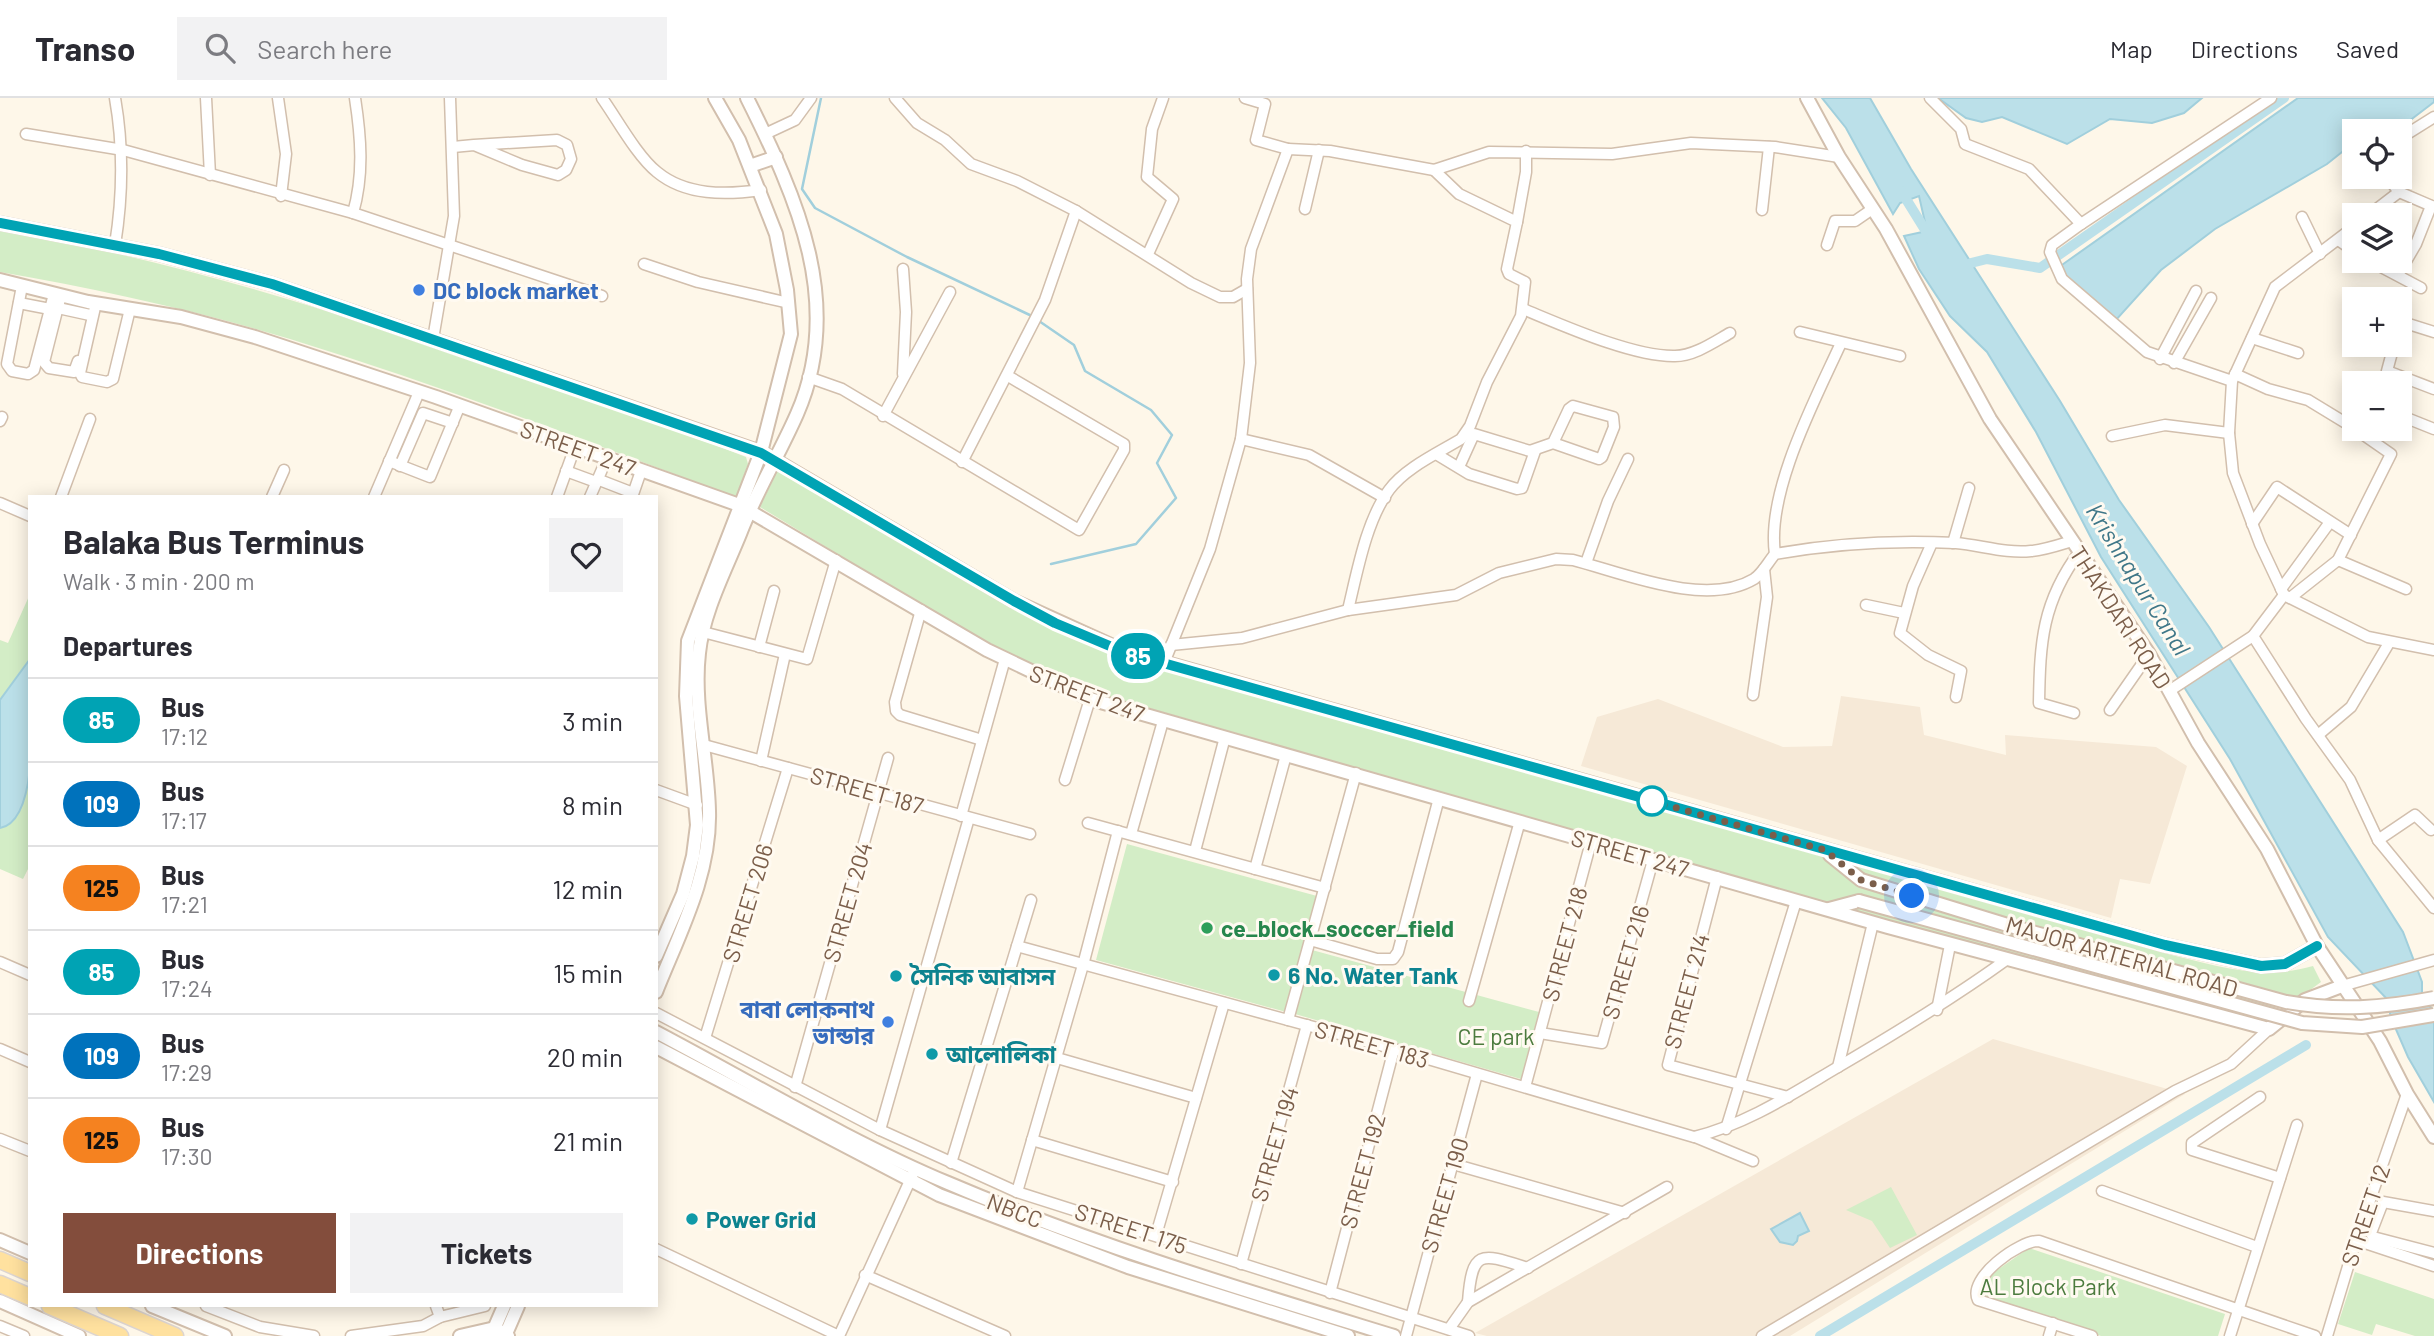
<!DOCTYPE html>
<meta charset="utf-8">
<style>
body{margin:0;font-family:Barlow,"Noto Sans Bengali",sans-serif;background:#f2f2f3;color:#2b2b33;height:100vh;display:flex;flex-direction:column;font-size:26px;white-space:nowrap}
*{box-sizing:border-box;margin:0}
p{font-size:23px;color:#7c7c81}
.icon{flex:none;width:38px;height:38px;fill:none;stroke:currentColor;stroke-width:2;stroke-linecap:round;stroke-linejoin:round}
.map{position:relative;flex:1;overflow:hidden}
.drawer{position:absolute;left:28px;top:397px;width:630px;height:812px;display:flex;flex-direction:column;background:#fff;border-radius:0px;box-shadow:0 4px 18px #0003}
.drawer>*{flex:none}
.badge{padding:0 14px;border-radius:23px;font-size:24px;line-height:46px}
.tools{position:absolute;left:2342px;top:21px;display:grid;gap:14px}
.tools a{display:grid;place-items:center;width:70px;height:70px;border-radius:0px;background:#fff;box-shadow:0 4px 18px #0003;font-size:35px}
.you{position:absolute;width:35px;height:35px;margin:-18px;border:5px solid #fff;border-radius:50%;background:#1a73e8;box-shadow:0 0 0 10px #1a73e833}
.map>.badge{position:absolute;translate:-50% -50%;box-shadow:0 0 0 4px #fff}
h2{padding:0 35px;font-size:26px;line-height:63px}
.round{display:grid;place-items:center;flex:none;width:74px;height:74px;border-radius:0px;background:#f2f2f3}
.headline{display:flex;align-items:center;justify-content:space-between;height:119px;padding:0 35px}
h1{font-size:33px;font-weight:700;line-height:52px}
.primary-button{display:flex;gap:14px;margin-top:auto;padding:14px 35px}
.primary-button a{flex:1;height:80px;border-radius:0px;background:#834d3c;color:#fff;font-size:28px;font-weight:700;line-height:80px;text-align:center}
.primary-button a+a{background:#f2f2f3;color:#2b2b33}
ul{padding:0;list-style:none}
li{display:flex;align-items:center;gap:21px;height:84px;padding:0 35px;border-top:2px solid #e1e1e2}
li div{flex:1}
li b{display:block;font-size:26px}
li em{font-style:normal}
li .badge{min-width:77px;font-weight:700;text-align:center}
header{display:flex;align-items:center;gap:42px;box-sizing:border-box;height:98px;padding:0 35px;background:#fff;border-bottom:2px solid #e1e1e2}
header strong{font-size:33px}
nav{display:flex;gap:38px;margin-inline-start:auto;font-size:24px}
.search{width:490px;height:63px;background:#f2f2f3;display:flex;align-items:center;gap:18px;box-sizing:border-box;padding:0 24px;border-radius:0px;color:#7c7c81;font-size:26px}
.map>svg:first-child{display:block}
.residential{fill:#f6e9d7}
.green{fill:#d3edc6}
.water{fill:#bbe0e9;stroke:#a1cfdc;stroke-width:2}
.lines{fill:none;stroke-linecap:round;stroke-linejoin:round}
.stream{stroke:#a1cfdc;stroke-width:2.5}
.canal{stroke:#bbe0e9;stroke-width:10}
.minor-casing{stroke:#d2bfad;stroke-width:13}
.tertiary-casing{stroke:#d2bfad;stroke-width:16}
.primary-casing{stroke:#ddd5d0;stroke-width:19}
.minor{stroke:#fff;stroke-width:10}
.tertiary{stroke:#fff;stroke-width:12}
.primary{stroke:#ffe19f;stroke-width:16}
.tertiary-bridge-casing{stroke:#d2bfad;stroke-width:16;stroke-linecap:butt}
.tertiary-bridge{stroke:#fff;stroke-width:12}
.line-casing{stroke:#fff;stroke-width:16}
.line{stroke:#00a3b4;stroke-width:10}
.walk{stroke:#7b5e4a;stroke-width:7;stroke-dasharray:0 12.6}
.shop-dot{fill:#3f7fe0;stroke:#fffaf1;stroke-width:2.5}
.stop-dot{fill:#fff;stroke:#00a3b4;stroke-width:3.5}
.leisure-dot{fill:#2e9e5b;stroke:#fffaf1;stroke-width:2.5}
.culture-dot{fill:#0f9aa8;stroke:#fffaf1;stroke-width:2.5}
.labels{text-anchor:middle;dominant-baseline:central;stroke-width:6;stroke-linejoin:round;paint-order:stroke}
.shop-label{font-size:23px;font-weight:bold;fill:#366cbe;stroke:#fffaf1;text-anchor:start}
.street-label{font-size:23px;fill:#7b5e4a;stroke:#fffaf1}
.leisure-label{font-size:23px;font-weight:bold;fill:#27864d;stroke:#fffaf1;text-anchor:start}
.culture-label{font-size:23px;font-weight:bold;fill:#0d838f;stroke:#fffaf1;text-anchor:start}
.park-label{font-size:23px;fill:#4c7b3e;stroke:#fffaf1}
.water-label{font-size:24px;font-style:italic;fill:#3f7788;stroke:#fffaf1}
</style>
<header>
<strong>Transo</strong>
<div class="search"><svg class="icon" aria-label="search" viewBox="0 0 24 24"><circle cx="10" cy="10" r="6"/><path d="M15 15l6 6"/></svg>Search here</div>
<nav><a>Map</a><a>Directions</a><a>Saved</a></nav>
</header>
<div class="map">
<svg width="2434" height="1238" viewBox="0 0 2434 1238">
<rect width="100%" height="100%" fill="#fef7e9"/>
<g class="residential">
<polygon points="1841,598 1920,609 1924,637 2006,657 2005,637 2156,649 2187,668 2150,786 2120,781 2111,820 1581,668 1597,619 1658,601 1783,649 1832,648"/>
<polygon points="1993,941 2185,996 1790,1238 1487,1238 1475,1235"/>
</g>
<g class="green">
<path d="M0 132C253 176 482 264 723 350L746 359 748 366 736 399C588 344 440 287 290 241 195 212 97 191 0 174Z"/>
<path d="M777 373 894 437 1035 522 1146 567 2164 855C2217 868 2260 883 2313 868L2321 884 2306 895 2266 914 2246 917 2200 906 2022 861 1100 596 1044 573 960 530 760 409Z"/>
<polygon points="30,496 30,767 23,781 0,771 0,542 8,545"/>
<polygon points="1127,746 1317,798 1286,914 1096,862"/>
<polygon points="1312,852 1539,914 1521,981 1295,916"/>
<polygon points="1891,1089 1917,1137 1890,1150 1872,1123 1846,1112"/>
<polygon points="2029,1150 2225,1216 2218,1238 2101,1238 1982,1197 1987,1179"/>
<polygon points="2355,1174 2434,1201 2434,1238 2415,1238 2376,1226 2372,1237 2338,1226"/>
</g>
<g class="water">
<polygon points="1822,0 1870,0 1911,71 2060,303 2119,402 2209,529 2403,834 2422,884 2422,900 2434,913 2434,1004 2408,959 2391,920 2387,901 2328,839 2230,661 2101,459 2036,334 1987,254 1950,218 1919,171 1904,138 1927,133 1919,98 1900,105 1893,116 1846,30"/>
<polygon points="1938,0 2202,0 2184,15 2152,25 2110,21 2067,46 2002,19 1982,24 1966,20"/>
<polygon points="2298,0 2434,0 2434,4 2396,33 2354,33 2354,50 2347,50 2327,66 2215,131 2161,172 2116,222 2064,180 2059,169"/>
<path d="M30 561C30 596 43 722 0 730V602Z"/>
<polygon points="1800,1115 1809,1133 1798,1138 1797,1143 1793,1147 1780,1144 1771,1131"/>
</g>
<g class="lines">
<g class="stream">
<polyline points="821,0 802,91 815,110 907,159 1034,219"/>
<polyline points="1039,223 1074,247 1085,273 1151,312 1172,337 1157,365 1176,400 1136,446 1051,466"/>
</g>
<g class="canal">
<polyline points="1901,93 1932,143"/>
<polyline points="1971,165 1987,161 2040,170 2284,0"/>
<polyline points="1820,1238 2306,947"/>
</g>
<defs>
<g id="minor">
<path d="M115 0C124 51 123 97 115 147"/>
<polyline points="206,0 210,77"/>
<polyline points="278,0 286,56 281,98"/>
<path d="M602 0C617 21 637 58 657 74 686 98 726 97 761 92"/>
<polyline points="895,0 917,25 945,42 971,66 1017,83 1076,113 1191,185 1220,199 1233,199 1247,191"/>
<polyline points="1245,0 1265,6 1256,42 1288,51"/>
<polyline points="1930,0 1961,31 1965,46 2029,71 2081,126"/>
<polyline points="26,36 123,52 353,115 602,198"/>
<polyline points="765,36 795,22 811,0"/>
<polyline points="2399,41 2434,19"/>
<polyline points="453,49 474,47 522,67 558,77 566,72 571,61 567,47 557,42 474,47"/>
<polyline points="2387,79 2399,94 2434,109"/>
<polyline points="1305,111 1319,52"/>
<polyline points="1762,112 1769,49"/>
<path d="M353 115C364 77 361 39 355 0"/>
<polyline points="2369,117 2399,94"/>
<polyline points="2302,119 2320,156"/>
<polyline points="1517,124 1526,74 1526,53"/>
<polyline points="2354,129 2275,189 2232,283 2229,335 2233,375 2260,446 2284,497 2368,539 2434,552"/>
<polyline points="2338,142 2354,153"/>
<polyline points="1827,147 1835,123 1855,123 1871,112"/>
<polyline points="1148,156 1173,101 1147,79 1152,31 1163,0"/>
<polyline points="2370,163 2421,190"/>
<polyline points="644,166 698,184 789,205"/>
<polyline points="903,171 906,214 903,276"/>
<polyline points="2398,177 2416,146 2431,108"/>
<polyline points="22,188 7,266 12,273 28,276 34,272 54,196"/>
<polyline points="61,197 44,264 49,270 74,274 78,263"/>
<polyline points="19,205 50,211"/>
<polyline points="96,205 80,275 82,279 107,284 113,281 130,211"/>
<polyline points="58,210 90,217"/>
<path d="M1523 211C1562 227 1633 259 1675 258 1694 258 1714 244 1730 235"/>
<polyline points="2399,223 2434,234"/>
<polyline points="1800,234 1900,258"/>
<polyline points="2252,240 2298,255"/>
<polyline points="433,241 454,118 450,0"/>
<polyline points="2394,247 2387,273 2434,291"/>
<polyline points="2160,261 2196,193"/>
<polyline points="2174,265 2211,200"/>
<polyline points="2235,276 2268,291 2308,302 2354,330"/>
<polyline points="808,279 842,291 1079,432 1124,352 1124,346 1008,278"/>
<polyline points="2232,283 2147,254 2062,181 2050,154 2052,147 2081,126 2271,0"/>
<polyline points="2399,317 2434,331"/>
<polyline points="883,318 950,194"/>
<polyline points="0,323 2,319"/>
<polyline points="2112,338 2165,327 2229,335"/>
<polyline points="1241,341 1309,357 1385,400"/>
<polyline points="1436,356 1469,376 1517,391 1522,390 1535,353"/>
<polyline points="389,363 430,379 460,307"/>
<polyline points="962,364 1045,202 1076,113"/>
<polyline points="400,368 423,315 453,325"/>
<polyline points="1459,369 1474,336 1530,353 1553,345 1569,311 1573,308 1613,319 1614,329 1602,359 1599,361 1553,345"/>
<polyline points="566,373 596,384"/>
<polyline points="602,383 633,395"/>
<polyline points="61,399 90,321"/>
<polyline points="272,399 284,372"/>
<polyline points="374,399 419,294"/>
<polyline points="557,399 575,349"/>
<polyline points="590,399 607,360"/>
<polyline points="632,399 641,373"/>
<polyline points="0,405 30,418"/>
<polyline points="2252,426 2277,389 2351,437"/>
<polyline points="1953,445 1969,390"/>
<polyline points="1931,447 1913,488 1900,535 1928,557 1961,573 1956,599"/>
<path d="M1775 456C1766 394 1815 302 1841 245"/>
<polyline points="2338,462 2406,491"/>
<polyline points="1586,465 1608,403 1628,361"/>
<polyline points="2281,491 2330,424"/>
<polyline points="2290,500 2338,462 2391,356 2355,331"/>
<polyline points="1866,507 1904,515"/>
<polyline points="921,512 895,604 896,613 900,617 982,642"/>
<path d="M1348 512C1357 475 1366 423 1389 392 1405 370 1438 355 1461 341L1470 328 1487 284 1521 218 1525 184 1509 176 1507 171 1517 124 1459 96 1434 72"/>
<polyline points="703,534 807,561 836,462"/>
<polyline points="2253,538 2306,621 2350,682 2378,742 2434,810"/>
<path d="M1171 547 1242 540 1348 512 1456 497 1499 475 1556 461 1573 462C1623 475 1706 510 1754 481 1763 475 1768 464 1775 456 1835 445 1895 442 1956 445 1980 447 2007 456 2031 453 2045 452 2059 447 2072 443"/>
<polyline points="759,549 774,493"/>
<polyline points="1164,565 1210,451 1241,341 1250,265 1247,181 1251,151 1288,51 1330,53 1434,72 1489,54 1612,56 1691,45 1775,49 1839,59"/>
<polyline points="2169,593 2253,538 2284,497"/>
<polyline points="1753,597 1767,499 1764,471"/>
<polyline points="2110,612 2149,556"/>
<path d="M2074 615 2039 605C2040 544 2042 504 2080 453"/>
<polyline points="2318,637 2351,609 2389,545"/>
<polyline points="704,647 1030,736"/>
<polyline points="761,663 785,556"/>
<polyline points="1065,682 1090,601"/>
<polyline points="656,692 697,707"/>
<polyline points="961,718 1005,561"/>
<polyline points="1088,725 1325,790"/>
<polyline points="1131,736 1163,623"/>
<polyline points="2378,742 2415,717 2431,732"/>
<polyline points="1195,753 1225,639"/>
<polyline points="1255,771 1286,657"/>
<polyline points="1717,779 1668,967 1788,999"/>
<polyline points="1310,842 1377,861 1393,861 1398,854 1439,700"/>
<path d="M1017 848 1394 951 1694 1039C1747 1026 1792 996 1838 969 1896 935 1952 901 2006 862"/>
<polyline points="0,864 30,877"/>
<polyline points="2342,888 2434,862"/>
<polyline points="1469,903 1520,723"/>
<polyline points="1937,912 1950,847"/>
<polyline points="656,915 880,1032 1017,1094 1469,1238"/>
<polyline points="1288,922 1356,675"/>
<polyline points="1540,935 1602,945 1653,762"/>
<polyline points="705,940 788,670"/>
<polyline points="0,951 30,964"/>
<polyline points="1057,960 1196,1000"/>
<polyline points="1838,969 1873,825"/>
<polyline points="795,989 888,660"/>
<polyline points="1525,989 1591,744"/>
<polyline points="2260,999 2192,1045 2192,1052 2280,1080"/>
<polyline points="1726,1031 1796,803"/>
<polyline points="880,1032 969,720"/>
<polyline points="1695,1039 1753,1063"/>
<polyline points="0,1041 30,1053"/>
<polyline points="1032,1042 1173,1084"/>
<polyline points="951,1065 1031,802"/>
<polyline points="1453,1066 1625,1115"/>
<polyline points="2102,1093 2257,1149"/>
<polyline points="1017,1094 1083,867 1118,733"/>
<polyline points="2434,1113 2383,1104 2371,1135 2373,1139 2434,1155"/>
<polyline points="1156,1137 1224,905"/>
<polyline points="2356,1142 2434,1168"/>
<polyline points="656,1151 839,1238"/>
<polyline points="1241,1166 1307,927"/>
<polyline points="865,1177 1005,1238"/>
<polyline points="1330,1195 1394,951"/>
<path d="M1468 1204C1472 1150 1481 1155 1528 1170"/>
<polyline points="206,1208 260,1229 314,1238"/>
<polyline points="436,1208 440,1219 485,1208"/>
<polyline points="0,1228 24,1238"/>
<polyline points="1449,1231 1468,1204 1667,1089"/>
<polyline points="351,1238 423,1228 440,1219"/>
<polyline points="839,1238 913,1076"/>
<polyline points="1406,1238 1477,976"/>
<polyline points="1762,1238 2175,993 2231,966 2269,931"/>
<polyline points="2049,1238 2053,1225"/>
<path d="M2092 1238 1978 1202C1967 1180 2020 1142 2039 1143L2315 1238"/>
<polyline points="2230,1238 2297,1027"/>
<polyline points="2327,1238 2356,1142 2407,996"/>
</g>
<g id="tertiary">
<polyline points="1807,0 1839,59 1886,131 1990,321 2149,556 2198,645 2267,751 2317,848 2380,943 2407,996 2434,1039"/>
<polyline points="750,68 776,59"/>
<polyline points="0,125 159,156 272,186 761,354 1014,503 1124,553 2165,847 2261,868 2285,866 2317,848"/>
<polyline points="0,182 88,204 181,219 255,239 436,299 739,407 987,552 1090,601 1888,829 2269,931 2305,902 2342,888"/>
<polyline points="1830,757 1861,782"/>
<polyline points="1829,811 1859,803"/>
<polyline points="656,858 683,796 693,758 697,727 686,598 688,543 761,354 791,236 787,192 776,136 739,42 715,0"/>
<path d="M656 894C679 836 711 777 709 713 708 661 693 607 699 555 703 515 725 473 740 436 756 394 779 357 797 316 845 206 797 100 747 0"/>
<path d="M656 934C751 984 850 1044 948 1085 1093 1147 1244 1192 1394 1238"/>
<polyline points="656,949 939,1097 1128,1169 1348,1238"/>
<polyline points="0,1142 30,1155"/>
<polyline points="0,1203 79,1238"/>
<polyline points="152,1208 225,1238"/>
<polyline points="460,1238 495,1230 508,1238"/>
<polyline points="491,1238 504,1208"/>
<polyline points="505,1238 518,1208"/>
</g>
<g id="primary">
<polyline points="0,1162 30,1175"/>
<polyline points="0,1186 30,1199"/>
<polyline points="50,1208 120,1238"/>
<polyline points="105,1208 175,1238"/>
</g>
</defs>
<use href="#minor" class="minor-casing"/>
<use href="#tertiary" class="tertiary-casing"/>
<use href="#primary" class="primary-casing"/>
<use href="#minor" class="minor"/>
<use href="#tertiary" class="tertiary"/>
<use href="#primary" class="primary"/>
<defs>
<g id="tertiary-bridge">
<path d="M1861 782 2014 829 2286 904C2337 913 2383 910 2434 900"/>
<polyline points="1859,803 2302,925 2362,929 2434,917"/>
</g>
</defs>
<use href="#tertiary-bridge" class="tertiary-bridge-casing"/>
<use href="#tertiary-bridge" class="tertiary-bridge"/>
</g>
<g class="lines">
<defs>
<polyline id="line" points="0,125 159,156 272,186 761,355 1014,503 1055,525 1124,554 2165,847 2261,868 2285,866 2317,848"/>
</defs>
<use href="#line" class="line-casing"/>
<use href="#line" class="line"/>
<polyline class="walk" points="1652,703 1825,752 1861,782 1912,798"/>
</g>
<g class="shop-dot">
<circle cx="419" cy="192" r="7"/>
<circle cx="888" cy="924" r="7"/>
</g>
<circle class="stop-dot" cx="1652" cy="703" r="14"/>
<circle class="leisure-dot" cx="1207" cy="830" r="7"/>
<g class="culture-dot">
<circle cx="1274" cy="877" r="7"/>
<circle cx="896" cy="878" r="7"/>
<circle cx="932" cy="956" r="7"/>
<circle cx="692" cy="1121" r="7"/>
</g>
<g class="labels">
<g class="shop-label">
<text x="433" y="192">DC block market</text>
<text x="874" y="911" text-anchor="end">বাবা লোকনাথ<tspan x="874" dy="26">ভান্ডার</tspan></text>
</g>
<g class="street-label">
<text transform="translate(578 350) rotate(20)">STREET 247</text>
<text transform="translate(2121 519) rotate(57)">THAKDARI ROAD</text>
<text transform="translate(1087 595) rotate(21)">STREET 247</text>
<text transform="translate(867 692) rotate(16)">STREET 187</text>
<text transform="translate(1630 755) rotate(16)">STREET 247</text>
<text transform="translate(847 804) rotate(-74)">STREET 204</text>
<text transform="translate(747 805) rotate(-73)">STREET 206</text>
<text transform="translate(1564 846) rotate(-75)">STREET 218</text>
<text transform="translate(2122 858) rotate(16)">MAJOR ARTERIAL ROAD</text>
<text transform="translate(1625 864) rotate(-74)">STREET 216</text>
<text transform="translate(1686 893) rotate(-75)">STREET 214</text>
<text transform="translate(1372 946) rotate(16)">STREET 183</text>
<text transform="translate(1274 1046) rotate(-74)">STREET 194</text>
<text transform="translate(1362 1073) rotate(-75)">STREET 192</text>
<text transform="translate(1444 1097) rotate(-74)">STREET 190</text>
<text transform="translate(1015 1112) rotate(21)">NBCC</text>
<text transform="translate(2365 1117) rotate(-71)">STREET 12</text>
<text transform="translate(1131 1130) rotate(18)">STREET 175</text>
</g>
<g class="leisure-label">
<text x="1221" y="830">ce_block_soccer_field</text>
</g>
<g class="culture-label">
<text x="1288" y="877">6 No. Water Tank</text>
<text x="910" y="878">সৈনিক আবাসন</text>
<text x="946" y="956">আলোলিকা</text>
<text x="706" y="1121">Power Grid</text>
</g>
<g class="park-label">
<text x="1496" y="938">CE park</text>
<text x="2048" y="1188">AL Block Park</text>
</g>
<g class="water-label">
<text transform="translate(2139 481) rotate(58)">Krishnapur Canal</text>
</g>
</g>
</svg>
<div class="tools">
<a><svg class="icon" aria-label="locate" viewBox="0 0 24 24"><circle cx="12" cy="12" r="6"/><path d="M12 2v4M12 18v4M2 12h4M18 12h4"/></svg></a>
<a><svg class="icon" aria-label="layers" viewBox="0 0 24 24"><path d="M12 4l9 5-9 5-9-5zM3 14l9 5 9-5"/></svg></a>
<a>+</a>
<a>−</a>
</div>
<div class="you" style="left:1912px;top:798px"></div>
<b class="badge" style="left:1138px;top:558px;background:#00a3b4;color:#fff">85</b>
<section class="drawer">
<div class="headline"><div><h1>Balaka Bus Terminus</h1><p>Walk · 3 min · 200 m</p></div><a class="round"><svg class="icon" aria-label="heart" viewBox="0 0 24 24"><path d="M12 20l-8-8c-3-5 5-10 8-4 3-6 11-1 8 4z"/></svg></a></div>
<h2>Departures</h2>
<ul>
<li><span class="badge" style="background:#00a3b4;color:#fff">85</span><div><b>Bus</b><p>17:12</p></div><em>3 min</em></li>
<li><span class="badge" style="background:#0072bc;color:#fff">109</span><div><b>Bus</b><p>17:17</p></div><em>8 min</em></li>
<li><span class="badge" style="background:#f58220;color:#111">125</span><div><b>Bus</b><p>17:21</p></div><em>12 min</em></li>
<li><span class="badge" style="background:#00a3b4;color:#fff">85</span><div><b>Bus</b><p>17:24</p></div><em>15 min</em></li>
<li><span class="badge" style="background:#0072bc;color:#fff">109</span><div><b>Bus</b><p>17:29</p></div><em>20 min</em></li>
<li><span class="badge" style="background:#f58220;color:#111">125</span><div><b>Bus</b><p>17:30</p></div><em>21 min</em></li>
</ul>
<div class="primary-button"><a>Directions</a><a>Tickets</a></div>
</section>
</div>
